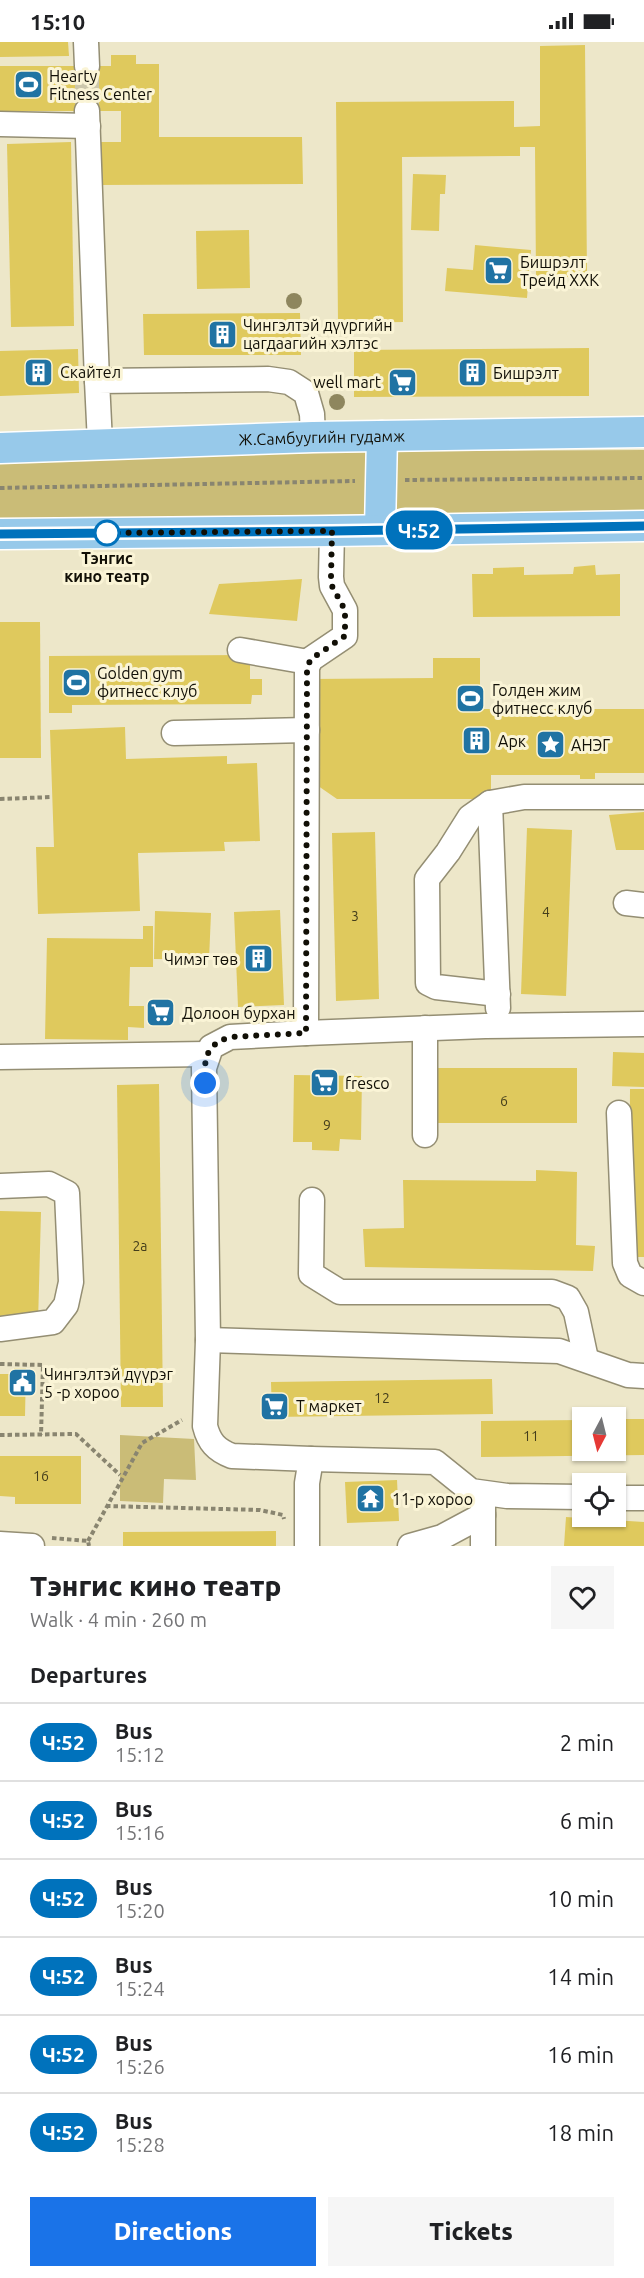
<!DOCTYPE html>
<meta charset="utf-8">
<style>
body{margin:0;font-family:Ubuntu,sans-serif;background:#f6f6f6;color:#202124;height:100vh;display:flex;flex-direction:column;font-size:22px;white-space:nowrap}
*{box-sizing:border-box;margin:0}
p{font-size:20px;color:#757577}
.icon{flex:none;width:33px;height:33px;fill:none;stroke:currentColor;stroke-width:2;stroke-linecap:round;stroke-linejoin:round}
.map{position:relative;height:1504px;overflow:hidden}
.panel{display:flex;flex-direction:column;background:#fff;flex:1}
.panel>*{flex:none}
.badge{padding:0 12px;border-radius:20px;font-size:21px;line-height:39px}
.needle{width:39px;rotate:187deg}
.fabs{position:absolute;left:572px;top:1365px;display:grid;gap:12px}
.fabs a{display:grid;place-items:center;width:54px;height:54px;border-radius:0px;background:#fff;box-shadow:0 2px 4px #0004;font-size:30px}
.you{position:absolute;width:30px;height:30px;margin:-15px;border:4px solid #fff;border-radius:50%;background:#1a73e8;box-shadow:0 0 0 9px #1a73e833}
.map>.badge{position:absolute;translate:-50% -50%;box-shadow:0 0 0 3px #fff}
h2{padding:0 30px;font-size:22px;line-height:54px}
.round{display:grid;place-items:center;flex:none;width:63px;height:63px;border-radius:0px;background:#f6f6f6}
.summary{display:flex;align-items:center;justify-content:space-between;height:102px;padding:0 30px}
h1{font-size:28px;font-weight:800;line-height:45px}
.action{display:flex;gap:12px;margin-top:auto;padding:12px 30px}
.action a{flex:1;height:69px;border-radius:0px;background:#1a73e8;color:#fff;font-size:24px;font-weight:800;line-height:69px;text-align:center}
.action a+a{background:#f6f6f6;color:#202124}
ul{padding:0;list-style:none}
li{display:flex;align-items:center;gap:18px;height:78px;padding:0 30px;border-top:2px solid #e0e0e0}
li div{flex:1}
li b{display:block;font-size:22px}
li em{font-style:normal}
li .badge{min-width:66px;font-weight:700;text-align:center}
.status{display:flex;justify-content:space-between;align-items:center;height:42px;padding:0 30px;background:#fff;direction:ltr}
.status svg{height:16px;fill:currentColor}
.map>svg:first-child{display:block}
.green{fill:#cabc77}
.building{fill:#dfc95d}
.lines{fill:none;stroke-linecap:round;stroke-linejoin:round}
.minor-tunnel{stroke:#ccc7ac;stroke-width:24;stroke-dasharray:24 12;stroke-linecap:butt}
.minor-casing{stroke:#948e73;stroke-width:27}
.major-casing{stroke:#fff;stroke-width:33}
.path{stroke:#898570;stroke-width:4;stroke-dasharray:4.5 3;stroke-linecap:butt}
.minor{stroke:#fff;stroke-width:24}
.major{stroke:#97c9ea;stroke-width:30}
.tree{fill:#8e865e}
.line-casing{stroke:#fff;stroke-width:14}
.line{stroke:#0072bc;stroke-width:9}
.walk{stroke:#110f06;stroke-width:6;stroke-dasharray:0 10.8}
.stop-dot{fill:#fff;stroke:#0072bc;stroke-width:3}
.labels{text-anchor:middle;dominant-baseline:central;stroke-width:6;stroke-linejoin:round;paint-order:stroke}
.number-label{font-size:14px;fill:#443e1c}
.poi-label{font-size:16px;fill:#110f06;stroke:#faf4d6;text-anchor:start}
.street-label{font-size:16px;fill:#110f06;stroke:#faf4d6}
.stop-label{font-size:16px;font-weight:bold;fill:#110f06;stroke:#faf4d6}
</style>
<div class="status"><b>15:10</b><svg viewBox="0 0 49 12"><path d="M0 12V9h3v3zM5 12V6h3v6zM10 12V3h3v9zM15 12V0h3v12zM26 1h20v11H26zM47 4h2v5h-2z"/></svg></div>
<div class="map">
<svg width="644" height="1504" viewBox="0 0 644 1504">
<rect width="100%" height="100%" fill="#ede7c9"/>
<g class="green">
<polygon points="644,408 644,468 0,478 0,417 428,409"/>
<polygon points="120,1393 194,1397 196,1438 164,1437 163,1461 120,1459"/>
</g>
<g class="building">
<polygon points="0,0 68,0 69,14 0,15"/>
<polygon points="585,3 587,235 536,235 535,105 520,105 520,114 402,115 403,280 338,281 336,60 514,59 514,85 540,84 540,4"/>
<polygon points="111,13 136,13 136,22 159,22 159,95 302,95 303,142 98,143 98,100 121,100 121,69 0,69 0,24 111,24"/>
<polygon points="71,100 74,284 11,285 7,102"/>
<polygon points="413,132 446,133 445,152 440,152 439,189 411,188"/>
<polygon points="249,188 250,246 197,247 196,189"/>
<polygon points="475,203 531,208 527,256 445,249 447,226 473,228"/>
<polygon points="300,271 301,313 144,313 143,272"/>
<polygon points="589,306 589,354 354,355 354,308"/>
<polygon points="78,307 79,351 0,354 0,309"/>
<polygon points="595,523 596,533 620,532 620,574 473,575 472,532 493,532 493,526 524,525 524,533 573,532 574,525"/>
<polygon points="302,537 297,579 209,572 219,542"/>
<polygon points="0,580 40,580 41,716 0,716"/>
<polygon points="250,613 250,637 262,637 262,653 252,653 251,662 72,663 72,671 49,671 49,614"/>
<polygon points="433,616 480,616 480,667 644,667 644,731 595,731 595,737 580,737 580,733 491,733 491,757 337,757 311,739 311,637 433,636"/>
<polygon points="125,685 126,717 227,714 227,722 257,721 260,799 224,800 225,809 138,811 140,869 38,872 36,805 54,805 50,688"/>
<polygon points="644,770 644,808 616,808 609,773"/>
<polygon points="527,786 572,788 566,954 521,952"/>
<polygon points="375,790 379,957 336,959 332,791"/>
<polygon points="280,868 284,963 238,965 234,870"/>
<polygon points="155,869 211,871 209,918 154,917"/>
<polygon points="143,884 153,884 153,925 130,925 129,964 144,964 144,986 128,985 128,998 45,997 47,896 143,897"/>
<polygon points="613,1010 644,1011 644,1045 612,1044"/>
<rect x="430" y="1026" width="147" height="55"/>
<polygon points="294,1033 362,1034 361,1098 340,1097 339,1109 312,1108 312,1100 293,1100"/>
<polygon points="159,1042 163,1365 121,1365 117,1043"/>
<polygon points="630,1047 644,1047 644,1215 629,1215"/>
<polygon points="536,1128 577,1130 576,1203 595,1204 593,1229 365,1225 363,1187 404,1186 403,1138 536,1139"/>
<polygon points="0,1169 41,1170 38,1281 0,1279"/>
<polygon points="14,1326 26,1326 25,1374 0,1374 0,1332 14,1332"/>
<polygon points="492,1337 493,1372 272,1375 271,1340"/>
<polygon points="615,1377 644,1377 644,1413 481,1415 481,1379 582,1378 582,1408 615,1408"/>
<polygon points="0,1414 81,1414 81,1462 15,1462 15,1455 0,1454"/>
<polygon points="397,1438 399,1479 347,1481 345,1440"/>
<polygon points="566,1475 644,1480 644,1504 564,1504"/>
<polygon points="276,1489 276,1504 123,1504 123,1490"/>
</g>
<g class="lines">
<polyline class="minor-tunnel" points="87,24 87,69"/>
<defs>
<g id="minor">
<polyline points="86,0 87,24"/>
<polyline points="87,69 97,339"/>
<polyline points="0,82 88,84"/>
<polyline points="100,401 97,339 268,337 289,340 306,351 312,372 313,395"/>
<polyline points="240,608 308,620"/>
<polyline points="174,691 307,688"/>
<polyline points="490,761 498,966"/>
<polyline points="626,861 644,863"/>
<polyline points="498,952 436,945 428,941 427,837 448,810 470,775 490,761 524,755 644,755"/>
<polyline points="425,986 425,1093"/>
<polyline points="306,991 307,625 311,617 345,594 345,568 332,544 331,535 332,489"/>
<polyline points="0,1015 207,1012"/>
<polyline points="619,1071 625,1221 630,1233 644,1241"/>
<polyline points="0,1144 49,1142 67,1151 71,1240 66,1263 53,1280 0,1287"/>
<polyline points="312,1158 311,1232 340,1250 552,1250 568,1256 576,1270 586,1317"/>
<polyline points="208,1298 559,1309 628,1333 644,1334"/>
<polyline points="311,1417 435,1420 471,1449 507,1454 582,1455"/>
<polyline points="615,1456 644,1456"/>
<polyline points="483,1461 483,1504"/>
<polyline points="0,1502 32,1504"/>
<path d="M307 1504V1441L311 1417 232 1414C216 1408 209 1400 205 1384L208 1298 204 1026 211 1005 230 995 306 991 485 984 644 982"/>
<polyline points="410,1504 442,1495 483,1473"/>
</g>
<g id="major">
<path id="s1" d="M0 406 313 395 644 390"/>
<polyline points="380,488 382,394"/>
<polyline points="0,492 332,489 644,484"/>
</g>
</defs>
<use href="#minor" class="minor-casing"/>
<use href="#major" class="major-casing"/>
<g class="path">
<polyline points="405,438 644,436"/>
<polyline points="0,446 355,439"/>
<polyline points="0,757 52,755"/>
<polyline points="0,1322 43,1323 41,1393"/>
<polyline points="0,1393 76,1392 120,1433"/>
<polyline points="106,1464 260,1468 283,1473 284,1477"/>
<polyline points="52,1496 88,1499 89,1504"/>
<polyline points="88,1499 142,1401 182,1378"/>
</g>
<use href="#minor" class="minor"/>
<use href="#major" class="major"/>
</g>
<g class="tree">
<circle cx="294" cy="259" r="8"/>
<circle cx="337" cy="360" r="8"/>
</g>
<g class="lines">
<defs>
<polyline id="line" points="0,492 332,489 644,484"/>
</defs>
<use href="#line" class="line-casing"/>
<use href="#line" class="line"/>
<path class="walk" d="M107 491 332 489 331 535 332 544 345 568V594L311 617 307 625 306 991 230 995C205 1003 204 1017 205 1041"/>
</g>
<defs>
<symbol id="stadium-square" viewBox="-11 -11 22 22"><rect x="-9" y="-9" width="18" height="18" rx="4" fill="#2073a3" stroke="#faf4d6"/><path d="M0-5a6.5 5 0 1 0 0 10a6.5 5 0 1 0 0-10ZM-3.5-1.8h7v3.6h-7Z" fill="#fff"/></symbol>
<symbol id="supermarket-square" viewBox="-11 -11 22 22"><rect x="-9" y="-9" width="18" height="18" rx="4" fill="#2073a3" stroke="#faf4d6"/><path d="M-6-5.5h2.5l.6 2H6L4.5 2H-2.5L-4.4-4H-6ZM-1.5 3.2a1.3 1.3 0 1 0 .1 0ZM3 3.2a1.3 1.3 0 1 0 .1 0Z" fill="#fff"/></symbol>
<symbol id="building-square" viewBox="-11 -11 22 22"><rect x="-9" y="-9" width="18" height="18" rx="4" fill="#2073a3" stroke="#faf4d6"/><path d="M-4-6H4V6H1V3H-1V6H-4ZM-2.5-4.3h1.7v1.8h-1.7ZM.8-4.3h1.7v1.8H.8ZM-2.5-1h1.7V.8h-1.7ZM.8-1h1.7V.8H.8Z" fill="#fff"/></symbol>
<symbol id="sight-square" viewBox="-11 -11 22 22"><rect x="-9" y="-9" width="18" height="18" rx="4" fill="#2073a3" stroke="#faf4d6"/><path d="M0-6L1.8-2.2L6-1.7L2.9 1.2L3.7 5.4L0 3.3L-3.7 5.4L-2.9 1.2L-6-1.7L-1.8-2.2Z" fill="#fff"/></symbol>
<symbol id="civic-square" viewBox="-11 -11 22 22"><rect x="-9" y="-9" width="18" height="18" rx="4" fill="#2073a3" stroke="#faf4d6"/><path d="M-.6-6.5H3V-4.5H.6V-3L4-1V1h2V6H-6V1h2V-1L-.6-3ZM-1.2 2.5V6h2.4V2.5Z" fill="#fff"/></symbol>
<symbol id="temple-square" viewBox="-11 -11 22 22"><rect x="-9" y="-9" width="18" height="18" rx="4" fill="#2073a3" stroke="#faf4d6"/><path d="M0-6L5-2H3V0L6.5 2.5H4V6H1.5V3h-3V6H-4V2.5H-6.5L-3 0V-2H-5Z" fill="#fff"/></symbol>
</defs>
<g fill-rule="evenodd">
<use href="#stadium-square" x="12" y="26" width="33" height="33"/>
<use href="#supermarket-square" x="482" y="212" width="33" height="33"/>
<use href="#building-square" x="206" y="276" width="33" height="33"/>
<use href="#building-square" x="22" y="314" width="33" height="33"/>
<use href="#building-square" x="456" y="314" width="33" height="33"/>
<use href="#supermarket-square" x="386" y="324" width="33" height="33"/>
<use href="#stadium-square" x="60" y="624" width="33" height="33"/>
<use href="#stadium-square" x="454" y="640" width="33" height="33"/>
<use href="#building-square" x="460" y="682" width="33" height="33"/>
<use href="#sight-square" x="534" y="686" width="33" height="33"/>
<use href="#building-square" x="242" y="900" width="33" height="33"/>
<use href="#supermarket-square" x="144" y="954" width="33" height="33"/>
<use href="#supermarket-square" x="308" y="1024" width="33" height="33"/>
<use href="#civic-square" x="6" y="1324" width="33" height="33"/>
<use href="#supermarket-square" x="258" y="1348" width="33" height="33"/>
<use href="#temple-square" x="354" y="1440" width="33" height="33"/>
</g>
<circle class="stop-dot" cx="107" cy="491" r="12"/>
<g class="labels">
<g class="number-label">
<text x="546" y="870">4</text>
<text x="355" y="874">3</text>
<text x="504" y="1059">6</text>
<text x="327" y="1083">9</text>
<text x="140" y="1204">2а</text>
<text x="382" y="1356">12</text>
<text x="531" y="1394">11</text>
<text x="41" y="1434">16</text>
</g>
<g class="poi-label">
<text x="49" y="34">Hearty<tspan x="49" dy="18">Fitness Center</tspan></text>
<text x="520" y="220">Бишрэлт<tspan x="520" dy="18">Трейд ХХК</tspan></text>
<text x="243" y="283">Чингэлтэй дүүргийн<tspan x="243" dy="18">цагдаагийн хэлтэс</tspan></text>
<text x="60" y="330">Скайтел</text>
<text x="493" y="331">Бишрэлт</text>
<text x="381" y="340" text-anchor="end">well mart</text>
<text x="97" y="631">Golden gym<tspan x="97" dy="18">фитнесс клуб</tspan></text>
<text x="492" y="648">Голден жим<tspan x="492" dy="18">фитнесс клуб</tspan></text>
<text x="498" y="699">Арк</text>
<text x="571" y="703">АНЭГ</text>
<text x="238" y="917" text-anchor="end">Чимэг төв</text>
<text x="182" y="971">Долоон бурхан</text>
<text x="345" y="1041">fresco</text>
<text x="44" y="1332">Чингэлтэй дүүрэг<tspan x="44" dy="18">5 -р хороо</tspan></text>
<text x="296" y="1364">Т маркет</text>
<text x="392" y="1457">11-р хороо</text>
</g>
<g class="street-label">
<text stroke="none"><textPath href="#s1" startOffset="322">Ж.Самбуугийн гудамж</textPath></text>
</g>
<g class="stop-label">
<text x="107" y="516">Тэнгис<tspan x="107" dy="18">кино театр</tspan></text>
</g>
</g>
</svg>
<div class="fabs">
<a><svg class="needle" viewBox="-14 -14 28 28"><path d="M0-13l5 13h-10z" fill="#e53935"/><path d="M0 13l5-13h-10z" fill="#757577"/></svg></a>
<a><svg class="icon" aria-label="locate" viewBox="0 0 24 24"><circle cx="12" cy="12" r="6"/><path d="M12 2v4M12 18v4M2 12h4M18 12h4"/></svg></a>
</div>
<div class="you" style="left:205px;top:1041px"></div>
<b class="badge" style="left:419px;top:488px;background:#0072bc;color:#fff">Ч:52</b>
</div>
<section class="panel">
<div class="summary"><div><h1>Тэнгис кино театр</h1><p>Walk · 4 min · 260 m</p></div><a class="round"><svg class="icon" aria-label="heart" viewBox="0 0 24 24"><path d="M12 20l-8-8c-3-5 5-10 8-4 3-6 11-1 8 4z"/></svg></a></div>
<h2>Departures</h2>
<ul>
<li><span class="badge" style="background:#0072bc;color:#fff">Ч:52</span><div><b>Bus</b><p>15:12</p></div><em>2 min</em></li>
<li><span class="badge" style="background:#0072bc;color:#fff">Ч:52</span><div><b>Bus</b><p>15:16</p></div><em>6 min</em></li>
<li><span class="badge" style="background:#0072bc;color:#fff">Ч:52</span><div><b>Bus</b><p>15:20</p></div><em>10 min</em></li>
<li><span class="badge" style="background:#0072bc;color:#fff">Ч:52</span><div><b>Bus</b><p>15:24</p></div><em>14 min</em></li>
<li><span class="badge" style="background:#0072bc;color:#fff">Ч:52</span><div><b>Bus</b><p>15:26</p></div><em>16 min</em></li>
<li><span class="badge" style="background:#0072bc;color:#fff">Ч:52</span><div><b>Bus</b><p>15:28</p></div><em>18 min</em></li>
</ul>
<div class="action"><a>Directions</a><a>Tickets</a></div>
</section>
